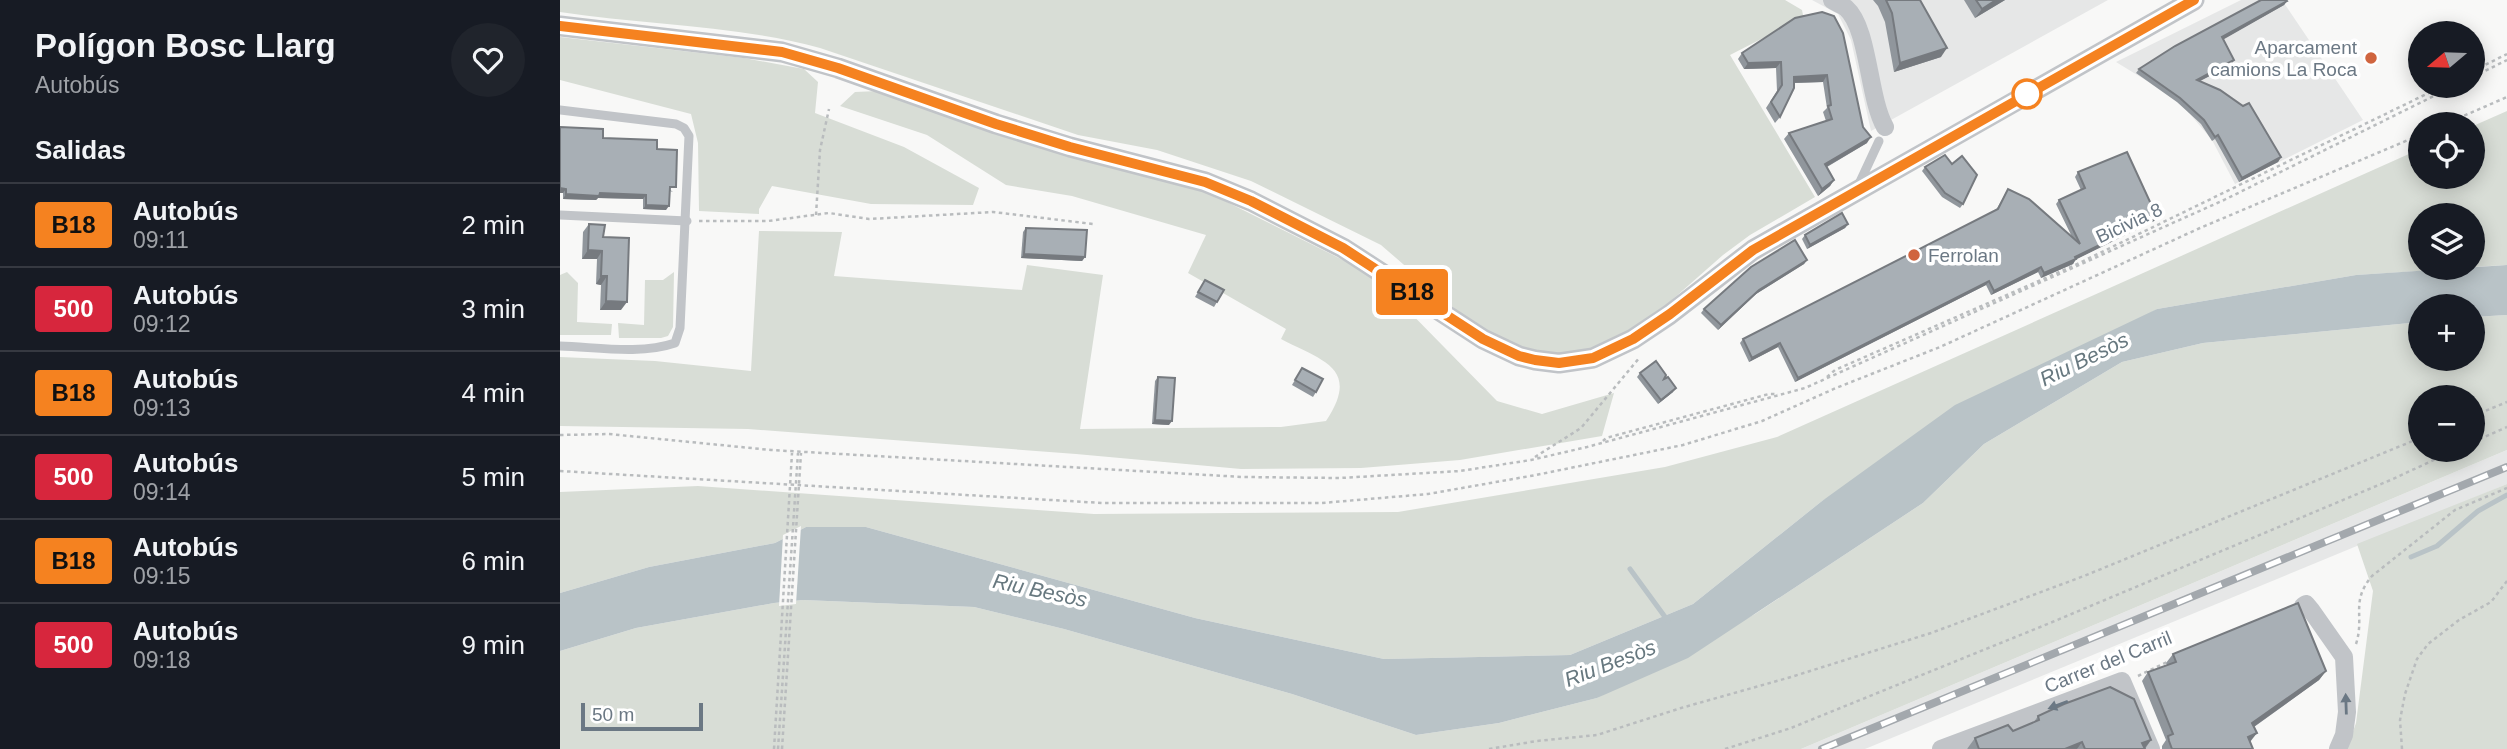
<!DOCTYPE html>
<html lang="es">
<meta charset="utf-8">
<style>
body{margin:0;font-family:Arial,sans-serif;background:#20242c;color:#f1f3f6;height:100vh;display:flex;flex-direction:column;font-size:26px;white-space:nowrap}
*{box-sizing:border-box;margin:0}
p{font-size:23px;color:#9ea1a6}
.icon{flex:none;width:38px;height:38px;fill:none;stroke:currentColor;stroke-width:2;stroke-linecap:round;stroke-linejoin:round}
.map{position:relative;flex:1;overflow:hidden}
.drawer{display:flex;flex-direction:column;background:#171b24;width:560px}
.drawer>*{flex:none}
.badge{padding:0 14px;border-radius:5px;font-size:24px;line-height:46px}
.needle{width:46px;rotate:251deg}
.buttons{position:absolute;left:1848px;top:21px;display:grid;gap:14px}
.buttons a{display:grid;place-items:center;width:77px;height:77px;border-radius:50%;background:#171b24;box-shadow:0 4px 18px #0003;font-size:35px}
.scale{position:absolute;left:21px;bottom:18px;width:122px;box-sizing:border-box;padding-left:7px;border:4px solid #6b7884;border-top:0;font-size:19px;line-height:24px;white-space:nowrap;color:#6b7884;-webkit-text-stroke:5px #fff;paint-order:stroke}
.map>.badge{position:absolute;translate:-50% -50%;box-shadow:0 0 0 4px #fff}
h2{padding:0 35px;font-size:26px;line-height:63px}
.round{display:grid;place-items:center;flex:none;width:74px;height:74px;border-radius:37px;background:#20242c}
.headline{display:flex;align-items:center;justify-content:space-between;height:119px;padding:0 35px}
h1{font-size:33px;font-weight:700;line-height:52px}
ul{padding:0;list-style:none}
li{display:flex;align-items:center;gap:21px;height:84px;padding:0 35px;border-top:2px solid #363941}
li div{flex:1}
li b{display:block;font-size:26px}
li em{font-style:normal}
li .badge{min-width:77px;font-weight:700;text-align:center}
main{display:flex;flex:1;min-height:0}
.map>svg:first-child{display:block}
.built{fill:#e6e7e7}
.green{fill:#d8ddd6;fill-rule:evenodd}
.water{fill:#b9c3c7}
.pier{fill:#f8f8f7}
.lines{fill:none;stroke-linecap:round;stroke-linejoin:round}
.stream{stroke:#b9c3c7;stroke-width:5}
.path{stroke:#b9bcbe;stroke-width:2.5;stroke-dasharray:3.5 3.5;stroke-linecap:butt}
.service{stroke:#c1c4c8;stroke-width:9}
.minor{stroke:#c1c4c8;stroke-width:18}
.tertiary{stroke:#c1c4c8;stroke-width:21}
.rail-casing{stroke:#a3a8ad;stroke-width:8}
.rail{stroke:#fff;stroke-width:5;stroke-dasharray:16;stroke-linecap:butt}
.path-bridge{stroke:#b9bcbe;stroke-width:2.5;stroke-dasharray:3.5 3.5;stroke-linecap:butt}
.wall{fill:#90969c}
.shaded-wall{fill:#767a7f}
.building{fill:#a8afb5;stroke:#767a7f;stroke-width:2}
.oneway{fill:#6b7884}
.line-casing{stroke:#fff;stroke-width:16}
.line{stroke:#f58220;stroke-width:10}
.poi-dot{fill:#d0653f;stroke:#fff;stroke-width:2.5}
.stop-dot{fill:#fff;stroke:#f58220;stroke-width:3.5}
.labels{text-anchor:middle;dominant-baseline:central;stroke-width:7;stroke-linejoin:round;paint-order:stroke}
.poi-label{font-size:19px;fill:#6b7884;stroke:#fff;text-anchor:end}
.street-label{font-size:19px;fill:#6b7884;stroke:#fff}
.water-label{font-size:21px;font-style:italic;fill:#67787f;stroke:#fff}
</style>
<main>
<section class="drawer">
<div class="headline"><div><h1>Polígon Bosc Llarg</h1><p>Autobús</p></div><a class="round"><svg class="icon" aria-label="heart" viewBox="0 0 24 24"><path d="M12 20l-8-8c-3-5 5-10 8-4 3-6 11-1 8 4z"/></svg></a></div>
<h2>Salidas</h2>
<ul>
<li><span class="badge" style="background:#f58220;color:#111">B18</span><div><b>Autobús</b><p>09:11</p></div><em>2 min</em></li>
<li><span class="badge" style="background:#d7263d;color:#fff">500</span><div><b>Autobús</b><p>09:12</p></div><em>3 min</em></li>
<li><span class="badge" style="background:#f58220;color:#111">B18</span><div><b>Autobús</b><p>09:13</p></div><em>4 min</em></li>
<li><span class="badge" style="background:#d7263d;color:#fff">500</span><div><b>Autobús</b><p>09:14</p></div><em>5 min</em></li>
<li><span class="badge" style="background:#f58220;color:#111">B18</span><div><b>Autobús</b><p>09:15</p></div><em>6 min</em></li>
<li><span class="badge" style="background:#d7263d;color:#fff">500</span><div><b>Autobús</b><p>09:18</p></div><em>9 min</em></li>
</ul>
</section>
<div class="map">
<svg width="1947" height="749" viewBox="0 0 1947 749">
<rect width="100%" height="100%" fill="#f8f8f7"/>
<g class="built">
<polygon points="1252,0 1548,0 1311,131 1291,40 1278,14"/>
<polygon points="1681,0 1722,0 1803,120 1675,184 1652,140 1624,107 1587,81 1556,62"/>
<polygon points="1947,450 1947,484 1305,749 1241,749"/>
</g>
<g class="green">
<path d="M0 0H1225L1242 10 1247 35H1209L1170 55 1255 197 1190 235 1163 255 1088 321 1019 365 961 366 821 245 691 181 597 150 518 135 260 48C176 25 86 25 0 12Z"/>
<polygon points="0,37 184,58 244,69 258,82 255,113 344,147 419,188 413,205 311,204 212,186 199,209 199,214 139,211 138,143 131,114 0,80"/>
<path d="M318 91 643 190 797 267 832 294 937 401 982 414 1054 393 1042 436 900 460 801 468 681 469 516 454 188 429 0 426V357L95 361 191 371 199 231 282 232 274 276 462 290 467 265 543 275 520 429 721 427 766 421C801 368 763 361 721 339L726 329 628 273 646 235 512 196 446 185 367 135 280 106 295 92Z"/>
<polygon points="1947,111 1947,265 1913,267 1913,215 1860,215 1860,268 1906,268 1796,275 1597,309 1262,501 1133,604 1010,655 824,659 635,618 306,527 246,527 215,543 89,567 0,593 0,492 138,486 534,514 838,512 1105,467 1217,437 1860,149 1860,177 1913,177 1913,126"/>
<polygon points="7,272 18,283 17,322 52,324 51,335 0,335 0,275"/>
<polygon points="114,272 113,327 108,336 101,338 59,338 58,323 84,325 85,280 103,280"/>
<path d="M1947 315V450L1241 749H0V651L76 628 214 603 243 600 414 607 504 629 732 694 856 735 939 723 1037 698 1195 614 1363 503 1424 444 1562 362 1643 343 1860 322V359H1913V317ZM1860 397H1913V450H1860Z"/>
<polygon points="1947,484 1947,749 1787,749 1796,723 1813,591 1797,544"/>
</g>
<polygon class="water" points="1947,265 1947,315 1913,317 1913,306 1860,306 1860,322 1643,343 1562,362 1424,444 1363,503 1128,658 1037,698 939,723 856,735 732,694 504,629 414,607 243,600 214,603 76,628 0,651 0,593 89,567 215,543 246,527 306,527 635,618 824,659 1010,655 1133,604 1262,501 1395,405 1597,309 1796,275"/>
<polygon class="pier" points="241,526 236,604 219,606 223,535"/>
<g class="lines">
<g class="stream">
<polyline points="1851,557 1877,546 1918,511 1947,495"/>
<polyline points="1070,569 1108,621"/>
</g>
<g class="path">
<polyline points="1913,71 1947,54"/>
<polyline points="1913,77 1947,60"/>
<polyline points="1885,124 1947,97"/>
<polyline points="256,215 260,150 269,109"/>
<polyline points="139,221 208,221 269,213 309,219 433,212 533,224"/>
<polyline points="1267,377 1275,370 1513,266 1883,86"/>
<polyline points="1913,416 1947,402"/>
<polyline points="0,435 49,434 211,450 683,477 780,478 900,471 971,460 1027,447 1245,388 1664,200 1894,86"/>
<polyline points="1043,441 1046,438 1209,394 1218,394"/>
<polyline points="1913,442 1947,427"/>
<polyline points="975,457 1021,428 1080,357"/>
<polyline points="0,471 542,503 762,503 868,494 976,475 1123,445 1202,421 1276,388 1380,347 1640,228 1860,135"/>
<path d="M1796 644C1805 616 1790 602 1812 576L1895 510 1947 488"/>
<polyline points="1578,676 1607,662"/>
<polyline points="929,749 977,741 1037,735 1121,708 1231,677 1371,633 1524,576 1860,438"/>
<polyline points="1165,749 1231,728 1490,623 1833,479 1895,450"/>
<polyline points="1842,749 1840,720 1845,694 1857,659 1868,644 1899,620 1931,602 1947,581"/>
</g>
<g class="service">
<path d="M0 110 116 124 124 128 129 136 120 328 115 343C80 355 36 347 0 346"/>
<polyline points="1299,184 1319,141"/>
<polyline points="0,215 127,221"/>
</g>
<g class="minor">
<path d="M1272 0C1276 3 1282 5 1286 8 1309 28 1308 97 1325 127"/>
<polyline points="1743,606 1746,604 1751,610 1784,657 1787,712 1784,735 1778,749"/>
<polyline points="1381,749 1562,681 1591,749"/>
</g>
<polyline class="tertiary" points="0,26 222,52 278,68 436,124 510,147 645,182 691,201 783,248 923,339 959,356 975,360 999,363 1033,358 1073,339 1109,315 1193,250 1634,0"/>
<defs>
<polyline id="rail" points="1262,749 1947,467"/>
</defs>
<use href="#rail" class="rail-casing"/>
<use href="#rail" class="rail"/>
<g class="path-bridge">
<polyline points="214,749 232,453"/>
<polyline points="218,749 238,453"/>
<polyline points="222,749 241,453"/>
</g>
</g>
<g class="wall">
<polygon points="1313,0 1360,0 1381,57 1334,72 1325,22 1318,6"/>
<polygon points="1404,0 1445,0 1415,18"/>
<polygon points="1727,1 1724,5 1663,39 1674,60 1671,65 1640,81 1721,157 1718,162 1679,182 1655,139 1652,141 1641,124 1617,102 1576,73 1579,69"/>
<polygon points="1235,18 1307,143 1267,167 1274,180 1270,186 1258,196 1224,139 1229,133 1266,121 1263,112 1267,108 1263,82 1234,83 1220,117 1215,123 1206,108 1217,91 1216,68 1184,69 1178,59 1182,53"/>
<polygon points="43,138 113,192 110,191 106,210 83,209 83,199 38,198 36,200 3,199 3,193 0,193"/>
<polygon points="1365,167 1403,204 1400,208 1382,197 1362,171"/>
<polygon points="1518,172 1597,217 1594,221 1516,259 1513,264 1481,278 1478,272 1431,295 1426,285 1235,382 1218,347 1189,362 1180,343 1183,339 1436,210 1448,189 1512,237 1496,204 1499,200 1521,190 1515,177"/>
<polygon points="29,224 43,237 61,310 40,310 41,285 36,284 37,259 22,259 23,232"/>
<polygon points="1288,224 1285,228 1247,249 1242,239 1245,235"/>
<polygon points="466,228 525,257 522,261 461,258 463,232"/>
<polygon points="1247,260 1244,264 1196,294 1158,330 1141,313 1144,309"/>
<polygon points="645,280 657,302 654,307 635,297"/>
<polygon points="742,368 756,392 753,397 732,385"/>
<polygon points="1080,373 1104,379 1113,392 1098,404 1077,377"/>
<polygon points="598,377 609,425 592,424 595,381"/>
<polygon points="1613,654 1766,671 1759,680 1694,727 1690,742 1693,749 1602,749 1602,746 1606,740 1582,681 1588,672 1607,665 1606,663"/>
<polygon points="1478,716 1591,740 1585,749 1407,749 1415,738 1453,731 1474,722"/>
</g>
<g class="shaded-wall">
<polygon points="1436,0 1445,0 1415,18 1422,9"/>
<polygon points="1727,1 1724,5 1659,42 1662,37"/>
<polygon points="1387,48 1381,57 1334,72 1340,63"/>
<polygon points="1674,60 1671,65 1634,84 1637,80"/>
<polygon points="1221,62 1216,68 1184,69 1188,63"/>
<polygon points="1267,75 1263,82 1230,83 1234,77"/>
<polygon points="1311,137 1307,143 1261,170 1265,164"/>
<polygon points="1721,157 1718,162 1679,182 1682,178"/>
<polygon points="1274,180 1270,186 1258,196 1262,189"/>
<polygon points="0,188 6,189 3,193 0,193"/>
<polygon points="40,193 86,195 83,199 38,198 36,200 3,199 6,194"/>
<polygon points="86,205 109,206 106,210 83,209"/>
<polygon points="1597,217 1594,221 1513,261 1516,259 1513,264 1481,278 1484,273"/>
<polygon points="1288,224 1285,228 1247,249 1250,245"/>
<polygon points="28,250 42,251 37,259 22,259"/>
<polygon points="464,254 525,257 522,261 461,258"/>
<polygon points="1247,260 1244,264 1196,294 1158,330 1161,325 1199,290"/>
<polygon points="1481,267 1478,272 1431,295 1434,291"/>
<polygon points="41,276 47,276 41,285 36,284"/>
<polygon points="1429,281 1426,285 1235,382 1238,378"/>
<polygon points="46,301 67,302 61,310 40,310"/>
<polygon points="1220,343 1218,347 1189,362 1192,358"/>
<polygon points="1116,388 1113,392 1098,404 1101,400"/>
<polygon points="595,420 612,421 609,425 592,424"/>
<polygon points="1766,671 1759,680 1685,733 1692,723"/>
<polygon points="1697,733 1690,742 1688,737"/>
<polygon points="1591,740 1584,749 1582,743"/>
<polygon points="1522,742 1517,749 1505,749"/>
</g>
<g class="building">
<polygon points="1326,0 1360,0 1387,48 1340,63 1332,13"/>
<polygon points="1416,0 1436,0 1422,9"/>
<polygon points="1701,0 1726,0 1727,1 1662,37 1674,60 1637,80 1660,90 1683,106 1689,103 1721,157 1682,178 1658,135 1655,137 1644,120 1620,98 1579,69 1615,46"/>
<polygon points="1262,12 1274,16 1283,33 1303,127 1311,137 1265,164 1274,180 1262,189 1229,133 1272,119 1268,106 1271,105 1267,75 1234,77 1234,88 1220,117 1211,102 1222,85 1221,62 1188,63 1182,53 1235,18"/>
<polygon points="0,127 43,129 43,138 97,140 97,149 117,150 116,187 110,187 109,206 86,205 86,195 40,193 39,196 6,194 6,189 0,188"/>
<polygon points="1567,152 1597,217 1515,257 1516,259 1484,273 1481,267 1434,291 1429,281 1238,378 1220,343 1192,358 1183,339 1438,209 1448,189 1469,199 1520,244 1499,200 1525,188 1518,172"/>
<polygon points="1385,155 1392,164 1402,156 1417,175 1403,204 1385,193 1365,167"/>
<polygon points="1282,213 1288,224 1250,245 1245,235"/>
<polygon points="29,224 45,225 43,237 69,238 67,302 46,301 47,276 41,276 42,251 28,250"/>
<polygon points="466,228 527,230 525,257 464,254"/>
<polygon points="1235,240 1247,260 1199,290 1161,325 1144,309 1191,267"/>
<polygon points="645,280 664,290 657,302 638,292"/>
<polygon points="1096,361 1106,375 1104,379 1108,377 1116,388 1101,400 1080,373"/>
<polygon points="742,368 763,379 756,392 735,380"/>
<polygon points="598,377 615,378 612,421 595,420"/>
<polygon points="1738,603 1766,671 1692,723 1697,733 1688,737 1693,749 1612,749 1609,741 1608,736 1613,734 1588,672 1616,662 1613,654"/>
<polygon points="1550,687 1574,699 1591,740 1582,743 1585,749 1525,749 1522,742 1505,749 1419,749 1415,738 1448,725 1453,731 1479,720 1478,716 1504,704"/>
</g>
<defs><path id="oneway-solid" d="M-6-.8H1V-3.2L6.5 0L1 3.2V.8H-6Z" transform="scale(1.75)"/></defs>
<g class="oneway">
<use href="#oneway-solid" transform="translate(1786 704) rotate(-92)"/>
<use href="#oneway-solid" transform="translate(1498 705) rotate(159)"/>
</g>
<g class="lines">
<defs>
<polyline id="line" points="0,26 222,52 278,68 436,124 510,147 645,182 691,201 783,248 923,339 959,356 975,360 999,363 1033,358 1073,339 1110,314 1193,250 1634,0"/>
</defs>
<use href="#line" class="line-casing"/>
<use href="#line" class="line"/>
</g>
<g class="poi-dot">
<circle cx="1811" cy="58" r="7"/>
<circle cx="1354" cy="255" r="7"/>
</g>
<circle class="stop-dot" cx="1467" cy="94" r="14"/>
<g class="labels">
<g class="poi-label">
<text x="1797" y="47">Aparcament<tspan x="1797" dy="22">camions La Roca</tspan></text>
<text x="1368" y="255" text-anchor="start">Ferrolan</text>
</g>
<g class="street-label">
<text transform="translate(1569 223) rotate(-25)">Bicivia 8</text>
<text transform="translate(1548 662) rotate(-22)">Carrer del Carril</text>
</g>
<g class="water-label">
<text transform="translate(1524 359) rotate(-26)">Riu Besòs</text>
<text transform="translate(480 590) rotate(12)">Riu Besòs</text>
<text transform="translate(1050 663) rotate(-21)">Riu Besòs</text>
</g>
</g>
</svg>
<div class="buttons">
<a><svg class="needle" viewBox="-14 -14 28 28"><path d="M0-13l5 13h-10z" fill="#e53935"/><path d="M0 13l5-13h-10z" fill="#9ea1a6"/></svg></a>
<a><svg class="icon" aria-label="locate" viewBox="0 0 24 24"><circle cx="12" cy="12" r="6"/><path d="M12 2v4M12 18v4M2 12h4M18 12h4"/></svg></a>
<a><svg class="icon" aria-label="layers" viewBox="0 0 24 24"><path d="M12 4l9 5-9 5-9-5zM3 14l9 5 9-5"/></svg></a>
<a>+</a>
<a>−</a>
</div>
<div class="scale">50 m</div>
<b class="badge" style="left:852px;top:292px;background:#f58220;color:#111">B18</b>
</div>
</main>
